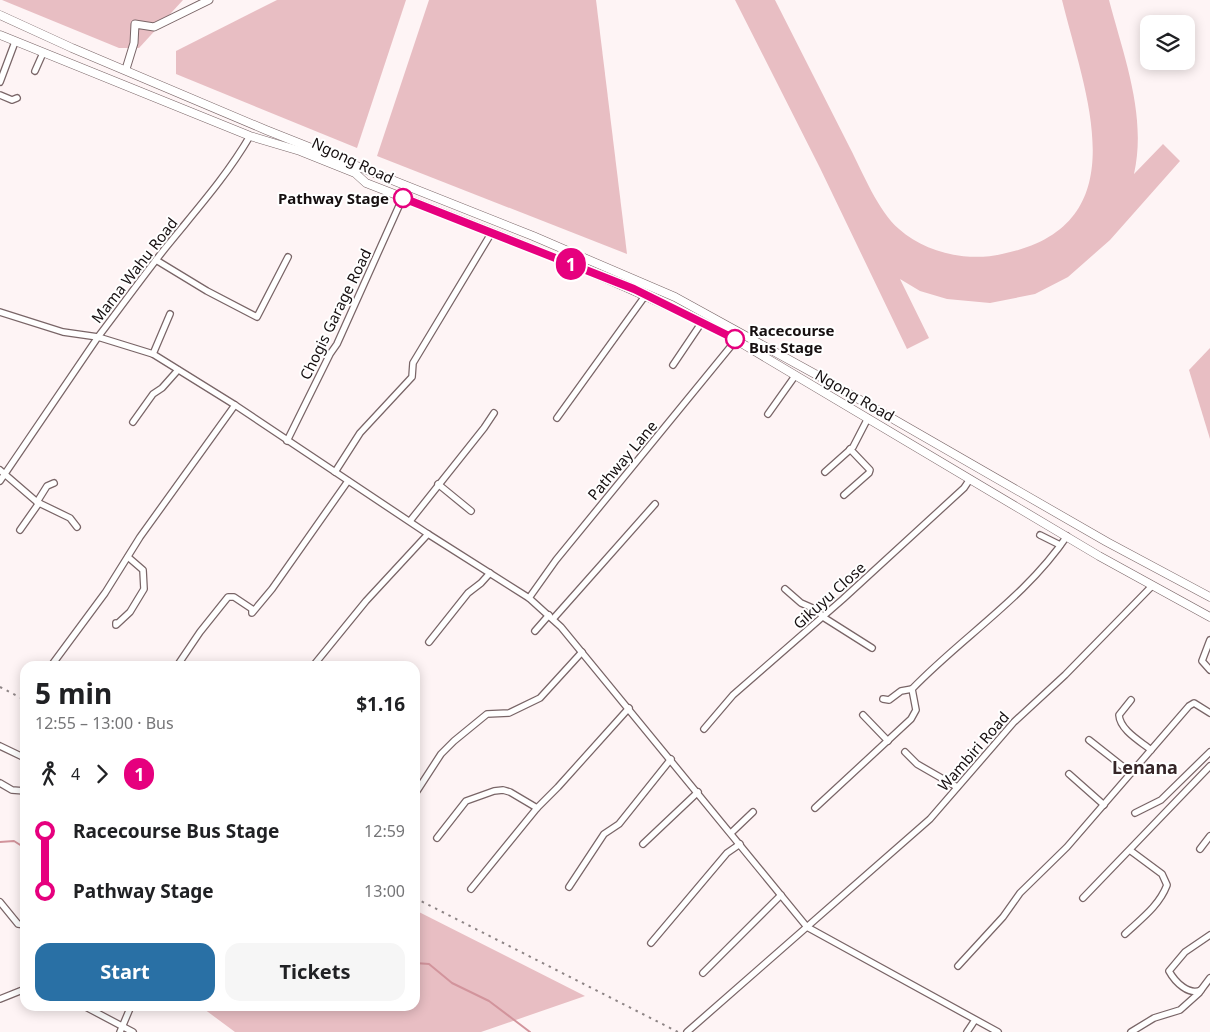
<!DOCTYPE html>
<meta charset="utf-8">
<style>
body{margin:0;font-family:"Noto Sans",sans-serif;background:#f6f6f6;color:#202124;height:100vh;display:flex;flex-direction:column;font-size:19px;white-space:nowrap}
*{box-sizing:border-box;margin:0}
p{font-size:16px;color:#757577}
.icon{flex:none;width:28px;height:28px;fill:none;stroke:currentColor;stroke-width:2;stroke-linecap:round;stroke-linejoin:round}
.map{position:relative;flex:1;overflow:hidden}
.details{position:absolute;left:20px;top:661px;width:400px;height:350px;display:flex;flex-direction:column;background:#fff;border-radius:15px;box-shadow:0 2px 12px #0003}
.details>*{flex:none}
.badge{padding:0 10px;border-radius:16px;font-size:18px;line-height:32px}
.tools{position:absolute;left:1140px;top:15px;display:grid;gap:10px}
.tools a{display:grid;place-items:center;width:55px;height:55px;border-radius:10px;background:#fff;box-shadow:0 2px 12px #0003;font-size:25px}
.map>.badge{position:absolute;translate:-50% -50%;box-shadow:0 0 0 2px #fff}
.legs{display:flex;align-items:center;gap:8px;height:55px;padding:0 15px;font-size:16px}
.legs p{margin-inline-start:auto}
.summary{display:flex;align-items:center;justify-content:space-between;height:85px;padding:0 15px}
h1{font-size:28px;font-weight:700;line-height:38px}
.primary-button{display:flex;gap:10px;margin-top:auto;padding:10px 15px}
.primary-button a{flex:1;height:58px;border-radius:15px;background:#2970a5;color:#fff;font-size:20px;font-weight:700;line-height:58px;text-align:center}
.primary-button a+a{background:#f6f6f6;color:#202124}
ul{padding:0 15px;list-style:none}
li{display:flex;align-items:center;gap:18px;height:60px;font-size:19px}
li i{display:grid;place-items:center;width:8px;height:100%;margin:0 6px;background:currentColor}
li i::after{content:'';width:12px;height:12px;margin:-6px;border:4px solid;border-radius:50%;background:#fff}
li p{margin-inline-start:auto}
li:first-child i{background:linear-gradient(#0000 50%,currentColor 0)}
li:last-child i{background:linear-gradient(currentColor 50%,#0000 0)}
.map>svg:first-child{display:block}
.green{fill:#e8bec3}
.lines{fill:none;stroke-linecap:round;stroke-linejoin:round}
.stream{stroke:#d2949c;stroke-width:2}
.minor-casing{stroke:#796567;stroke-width:8}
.tertiary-casing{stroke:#796567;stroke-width:9}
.secondary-casing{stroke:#796567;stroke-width:9}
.minor{stroke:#fff;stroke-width:5.5}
.tertiary{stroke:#fff;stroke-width:7}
.secondary{stroke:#fff;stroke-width:8}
.rail{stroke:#8e8586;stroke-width:2;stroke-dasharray:2.5 5;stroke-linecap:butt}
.line-1-casing{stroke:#fff;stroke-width:11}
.line-1{stroke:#e6007e;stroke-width:8}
.stop-1-dot{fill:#fff;stroke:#e6007e;stroke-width:2.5}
.labels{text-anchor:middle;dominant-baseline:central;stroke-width:4;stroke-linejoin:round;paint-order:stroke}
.street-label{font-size:15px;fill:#160f10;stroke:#fff}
.stop-label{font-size:15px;font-weight:bold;fill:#160f10;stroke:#fff;text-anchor:end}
.quarter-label{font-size:18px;font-weight:bold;fill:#362628;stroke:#fff}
</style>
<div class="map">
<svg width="1210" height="1032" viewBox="0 0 1210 1032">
<rect width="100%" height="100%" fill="#fef4f5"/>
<g class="green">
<polygon points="2,0 183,0 139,48 119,48"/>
<polygon points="277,0 406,0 357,148 176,74 176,51"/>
<polygon points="429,0 596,0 627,254 377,156"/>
<path d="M735 0H775C800 49 825 99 850 148 863 173 878 211 899 229 926 253 968 262 1002 254 1141 226 1085 94 1062 0H1109C1124 57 1147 116 1134 174L1163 144 1180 161 1110 240 1068 277 1035 294 990 303 947 299 920 291 900 279 929 338 907 349 820 168Z"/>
<polygon points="1210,348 1210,439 1189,370"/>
<polygon points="415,910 585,996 481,1032 235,1032 204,1009 207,1006 415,1006"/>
</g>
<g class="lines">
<g class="stream">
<polyline points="0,842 14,841 25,848"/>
<polyline points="415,963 429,964 452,983 489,1001 530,1032"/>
</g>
<defs>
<g id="minor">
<polyline points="35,71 43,53"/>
<polyline points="0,82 15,42"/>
<polyline points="0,95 12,100 17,98"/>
<polyline points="156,260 207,291 257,317 288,257"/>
<path d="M0 312 63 332 98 337C121 307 143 276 167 246 197 209 226 177 250 136"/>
<polyline points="153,354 170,314"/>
<polyline points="673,365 702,322"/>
<polyline points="768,414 795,376"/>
<polyline points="557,418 645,296"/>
<polyline points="133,422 153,394 162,388 178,370"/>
<polyline points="287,441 330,354 337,344 403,197"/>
<polyline points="0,470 37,502 70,518 77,527"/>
<polyline points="335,472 360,433 412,377 413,363 492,232"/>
<polyline points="825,472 853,447 868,418"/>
<polyline points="0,481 98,337 153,354 235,405 428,534 529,598 561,627 807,927 998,1032"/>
<polyline points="438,484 471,511"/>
<polyline points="844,495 869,473 870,470 850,449"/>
<polyline points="37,502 47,486 54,483"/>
<polyline points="410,521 484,428 494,413"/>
<polyline points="20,530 39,503"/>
<polyline points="1040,535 1060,545"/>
<polyline points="785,589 801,603 817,610 823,617 872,648"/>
<polyline points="529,598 556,560 736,340"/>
<polyline points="553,619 655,504"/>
<polyline points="116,623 116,625 130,612 144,589 143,570 128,557"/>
<polyline points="535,631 549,615"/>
<polyline points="1210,640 1202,661 1210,670"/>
<polyline points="429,642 468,593 481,583 490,573"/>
<polyline points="51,666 105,593 140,537 235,405"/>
<polyline points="177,666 200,632 228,597 234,597 252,609 252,613 272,589 348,481"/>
<polyline points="313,666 366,601 428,534"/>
<polyline points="883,699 889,700 901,691 912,689"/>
<path d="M1131 700 1119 715C1120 730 1140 741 1151 750"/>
<polyline points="863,715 888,741"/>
<polyline points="704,729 733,695 843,599 964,488 970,479"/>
<polyline points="1089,740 1131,773"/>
<polyline points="0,746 25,758"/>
<polyline points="905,752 917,764 957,787"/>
<polyline points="1069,774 1104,805"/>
<polyline points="0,783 12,790 25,791"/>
<polyline points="415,794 441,754 454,741 487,714 509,713 540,698 582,652"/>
<path d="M815 808 911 719 916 710 912 689C962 637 1026 597 1067 536"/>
<polyline points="1135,813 1161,800 1210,752"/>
<polyline points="731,833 753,812"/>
<polyline points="437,838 466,801 494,791 503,790 510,792 537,808"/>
<polyline points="643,844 698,792"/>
<polyline points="1200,849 1210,836"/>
<polyline points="569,887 604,834 619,824 671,759"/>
<polyline points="471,889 537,808 558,787 629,708"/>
<polyline points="1083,898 1210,766"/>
<polyline points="0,902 18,924 25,925"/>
<path d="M1125 934C1141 919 1159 906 1167 885L1162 874 1131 851"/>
<polyline points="651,943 727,853 740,844"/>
<polyline points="958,966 1003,917 1020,893 1067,847 1189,706 1194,703 1210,713"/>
<polyline points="703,973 781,895"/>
<polyline points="1201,990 1210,978"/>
<polyline points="0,999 25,989"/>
<polyline points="84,1006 133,1032"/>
<polyline points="120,1032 131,1006"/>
<polyline points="687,1032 930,819 1014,722 1065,675 1152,586"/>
<polyline points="967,1032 975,1020"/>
<path d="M1131 1032 1154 1018 1180 1010 1199 993 1201 990C1189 996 1175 982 1169 971L1185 952 1210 935"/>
</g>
<polyline id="tertiary" points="126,69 134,43 135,24 154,27 209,0"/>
<g id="secondary">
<polyline points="0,15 72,48 266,130 533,236 675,297 815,374 1107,542 1210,597"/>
<path d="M0 35 250 136 300 151 355 173 366 183C491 232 617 278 736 340L1099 556 1210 617"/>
</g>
</defs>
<use href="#minor" class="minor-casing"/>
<use href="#tertiary" class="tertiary-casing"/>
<use href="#secondary" class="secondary-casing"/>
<use href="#minor" class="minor"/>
<use href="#tertiary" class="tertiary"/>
<use href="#secondary" class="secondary"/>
<g class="rail">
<polyline points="0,687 25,700"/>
<polyline points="415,898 678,1032"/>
</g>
</g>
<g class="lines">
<defs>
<polyline id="line-1" points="403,198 634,289 735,339"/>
</defs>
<use href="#line-1" class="line-1-casing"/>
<use href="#line-1" class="line-1"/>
</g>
<g class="stop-1-dot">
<circle cx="403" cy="198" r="9"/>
<circle cx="735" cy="339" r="9"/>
</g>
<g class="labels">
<g class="street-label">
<text transform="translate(353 160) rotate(25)">Ngong Road</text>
<text transform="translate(134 270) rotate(-52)">Mama Wahu Road</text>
<text transform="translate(335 314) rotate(-64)">Chogis Garage Road</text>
<text transform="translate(855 395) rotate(30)">Ngong Road</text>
<text transform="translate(622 460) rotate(-50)">Pathway Lane</text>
<text transform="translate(829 595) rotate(-42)">Gikuyu Close</text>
<text transform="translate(973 751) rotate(-49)">Wambiri Road</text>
</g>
<g class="stop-label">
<text x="389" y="198">Pathway Stage</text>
<text x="749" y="330" text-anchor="start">Racecourse<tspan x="749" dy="17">Bus Stage</tspan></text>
</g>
<g class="quarter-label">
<text x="1145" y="767">Lenana</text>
</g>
</g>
</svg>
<div class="tools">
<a><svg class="icon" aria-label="layers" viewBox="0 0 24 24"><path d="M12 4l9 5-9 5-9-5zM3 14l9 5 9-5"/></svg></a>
</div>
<b class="badge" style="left:571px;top:264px;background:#e6007e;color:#fff">1</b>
<section class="details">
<div class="summary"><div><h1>5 min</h1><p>12:55 – 13:00 · Bus</p></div><b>$1.16</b></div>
<div class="legs"><svg class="icon" aria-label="walk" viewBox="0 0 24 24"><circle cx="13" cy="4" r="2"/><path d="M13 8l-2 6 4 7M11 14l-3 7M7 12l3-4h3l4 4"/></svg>4<svg class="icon" aria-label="forward" viewBox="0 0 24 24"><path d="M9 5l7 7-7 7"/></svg><b class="badge" style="background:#e6007e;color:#fff">1</b></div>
<ul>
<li><i style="color:#e6007e"></i><b>Racecourse Bus Stage</b><p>12:59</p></li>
<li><i style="color:#e6007e"></i><b>Pathway Stage</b><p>13:00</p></li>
</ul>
<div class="primary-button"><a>Start</a><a>Tickets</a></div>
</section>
</div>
